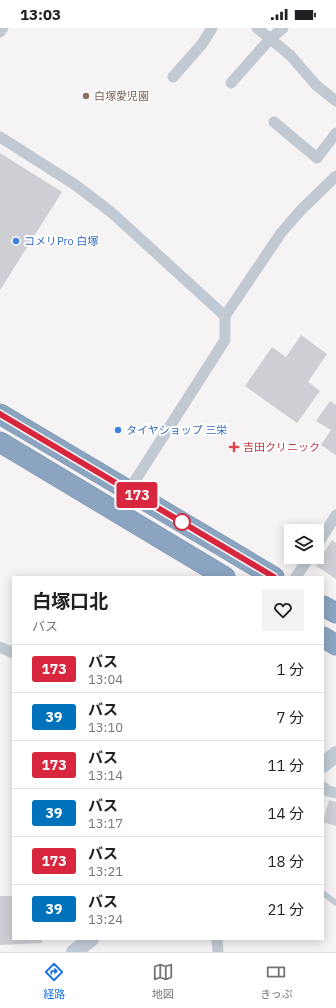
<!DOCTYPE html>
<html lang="ja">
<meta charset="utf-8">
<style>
body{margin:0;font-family:"IBM Plex Sans","Noto Sans JP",sans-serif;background:#f2f2f2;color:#202124;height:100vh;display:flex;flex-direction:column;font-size:15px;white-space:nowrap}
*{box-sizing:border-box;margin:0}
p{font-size:13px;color:#757577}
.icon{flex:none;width:22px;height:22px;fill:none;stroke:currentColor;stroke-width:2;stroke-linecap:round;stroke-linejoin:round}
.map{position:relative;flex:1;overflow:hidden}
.side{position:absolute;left:12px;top:548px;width:312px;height:364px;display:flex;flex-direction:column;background:#fff;border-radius:0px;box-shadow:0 2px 10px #0003}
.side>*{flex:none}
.badge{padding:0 8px;border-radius:3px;font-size:14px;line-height:26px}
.tools{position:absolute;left:284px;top:496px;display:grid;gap:8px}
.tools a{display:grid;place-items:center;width:40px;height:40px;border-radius:0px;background:#fff;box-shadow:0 2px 10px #0003;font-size:20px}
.map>.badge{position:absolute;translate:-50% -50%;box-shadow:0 0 0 2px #fff}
.round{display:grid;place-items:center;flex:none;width:42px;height:42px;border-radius:0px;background:#f2f2f2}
.head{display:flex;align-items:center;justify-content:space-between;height:68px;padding:0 20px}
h1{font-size:19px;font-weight:700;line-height:30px}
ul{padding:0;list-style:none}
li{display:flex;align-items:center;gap:12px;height:48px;padding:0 20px;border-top:1px solid #e0e0e0}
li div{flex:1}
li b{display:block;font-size:15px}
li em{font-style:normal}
li .badge{min-width:44px;font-weight:700;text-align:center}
.status{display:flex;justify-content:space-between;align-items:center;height:28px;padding:0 20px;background:#fff;direction:ltr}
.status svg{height:11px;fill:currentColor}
.tabs{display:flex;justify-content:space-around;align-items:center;height:56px;border-top:1px solid #e0e0e0;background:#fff;font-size:11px;color:#757577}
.tabs a{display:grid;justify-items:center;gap:2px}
.tabs .selected{color:#1a73e8}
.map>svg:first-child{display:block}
.building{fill:#cdcfd5}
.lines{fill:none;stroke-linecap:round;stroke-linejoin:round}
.highway-casing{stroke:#7690ad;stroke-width:21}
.lane{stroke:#c1cad2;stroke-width:5.5}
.street{stroke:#c1cad2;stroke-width:11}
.secondary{stroke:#c1cbd6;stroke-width:16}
.highway{stroke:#8ba5c1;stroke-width:20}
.line-casing{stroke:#fff;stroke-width:9}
.line{stroke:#d7263d;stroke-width:6}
.education-dot{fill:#8d6e63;stroke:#fff;stroke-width:1.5}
.shop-dot{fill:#3f7fe0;stroke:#fff;stroke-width:1.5}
.health-dot{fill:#e0444e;stroke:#fff;stroke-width:1.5}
.stop-dot{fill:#fff;stroke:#d7263d;stroke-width:2}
.labels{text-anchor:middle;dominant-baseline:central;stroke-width:4;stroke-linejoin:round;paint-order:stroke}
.education-label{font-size:11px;fill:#785e54;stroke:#fff;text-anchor:start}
.shop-label{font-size:11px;fill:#366cbe;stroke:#fff;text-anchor:start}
.health-label{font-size:11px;fill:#be3a42;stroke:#fff;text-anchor:start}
</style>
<div class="status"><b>13:03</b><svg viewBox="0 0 49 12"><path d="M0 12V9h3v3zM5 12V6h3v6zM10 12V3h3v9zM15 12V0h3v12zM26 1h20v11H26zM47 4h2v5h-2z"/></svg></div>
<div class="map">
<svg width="336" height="924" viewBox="0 0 336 924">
<rect width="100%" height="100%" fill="#f5f3f3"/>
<g class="building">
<polygon points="0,125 62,164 0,262"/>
<polygon points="301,307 327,326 308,354 320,363 297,395 245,358 272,319 286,329"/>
<polygon points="330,373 336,377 336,427 321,417 331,402 316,393"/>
<polygon points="332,512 336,515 336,551 316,538"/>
<polygon points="329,772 336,774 336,798 323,794"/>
<polygon points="0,868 13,868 13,911 42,911 42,915 0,917"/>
</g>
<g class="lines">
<defs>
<g id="highway">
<polyline points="0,386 274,549"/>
<polyline points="0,414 225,549"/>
<polyline points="323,578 336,585"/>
<polyline points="323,609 336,617"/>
</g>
</defs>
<use href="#highway" class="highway-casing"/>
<polyline class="lane" points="323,865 336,875"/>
<g class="street">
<polyline points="257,0 290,27 316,57 336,73"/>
<polyline points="0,4 3,0"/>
<polyline points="173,49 202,16 212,0"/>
<polyline points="231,55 270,11 283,0"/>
<polyline points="274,94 317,130 336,105"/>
<polyline points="0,109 74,156 111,184 225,288"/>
<polyline points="129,462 225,312 225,288 281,205 301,182 336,148"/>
<polyline points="317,517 336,487"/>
<polyline points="296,549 309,529"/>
<polyline points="0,619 13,625"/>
<polyline points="323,759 328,763 336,765"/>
<polyline points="217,911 218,924"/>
</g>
<g class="secondary">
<polyline points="323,737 336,726"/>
<polyline points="74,924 91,911"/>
</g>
<use href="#highway" class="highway"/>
</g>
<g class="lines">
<defs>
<polyline id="line" points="0,386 274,549"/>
</defs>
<use href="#line" class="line-casing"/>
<use href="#line" class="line"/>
</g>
<circle class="education-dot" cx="86" cy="68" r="4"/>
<g class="shop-dot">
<circle cx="16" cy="213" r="4"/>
<circle cx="118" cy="402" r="4"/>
</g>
<path class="health-dot" d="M232 413h4v4h4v4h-4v4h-4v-4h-4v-4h4z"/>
<circle class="stop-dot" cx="182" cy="494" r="8"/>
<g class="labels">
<g class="education-label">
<text x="94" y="68">白塚愛児園</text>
</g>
<g class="shop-label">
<text x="24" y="213">コメリPro 白塚</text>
<text x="126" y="402">タイヤショップ 三栄</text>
</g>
<g class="health-label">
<text x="243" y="419">吉田クリニック</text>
</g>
</g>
</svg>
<div class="tools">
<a><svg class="icon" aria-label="layers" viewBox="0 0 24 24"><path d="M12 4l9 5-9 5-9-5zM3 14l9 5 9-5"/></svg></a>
</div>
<b class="badge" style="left:137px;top:467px;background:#d7263d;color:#fff">173</b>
<section class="side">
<div class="head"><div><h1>白塚口北</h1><p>バス</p></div><a class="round"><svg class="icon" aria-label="heart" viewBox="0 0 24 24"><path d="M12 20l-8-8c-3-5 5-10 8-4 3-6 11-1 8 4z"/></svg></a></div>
<ul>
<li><span class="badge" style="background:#d7263d;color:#fff">173</span><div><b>バス</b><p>13:04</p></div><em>1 分</em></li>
<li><span class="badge" style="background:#0072bc;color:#fff">39</span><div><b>バス</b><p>13:10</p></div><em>7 分</em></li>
<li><span class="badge" style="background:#d7263d;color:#fff">173</span><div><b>バス</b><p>13:14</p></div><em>11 分</em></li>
<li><span class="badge" style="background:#0072bc;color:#fff">39</span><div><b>バス</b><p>13:17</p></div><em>14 分</em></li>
<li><span class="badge" style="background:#d7263d;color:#fff">173</span><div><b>バス</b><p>13:21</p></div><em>18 分</em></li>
<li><span class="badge" style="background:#0072bc;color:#fff">39</span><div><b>バス</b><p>13:24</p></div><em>21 分</em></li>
</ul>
</section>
</div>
<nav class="tabs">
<a class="selected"><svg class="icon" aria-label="directions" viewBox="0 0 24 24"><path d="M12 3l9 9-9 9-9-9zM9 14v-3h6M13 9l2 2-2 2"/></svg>経路</a>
<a><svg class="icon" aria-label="map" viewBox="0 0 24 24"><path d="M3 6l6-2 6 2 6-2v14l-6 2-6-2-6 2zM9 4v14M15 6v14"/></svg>地図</a>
<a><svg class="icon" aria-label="tickets" viewBox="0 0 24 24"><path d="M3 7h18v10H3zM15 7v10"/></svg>きっぷ</a>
</nav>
